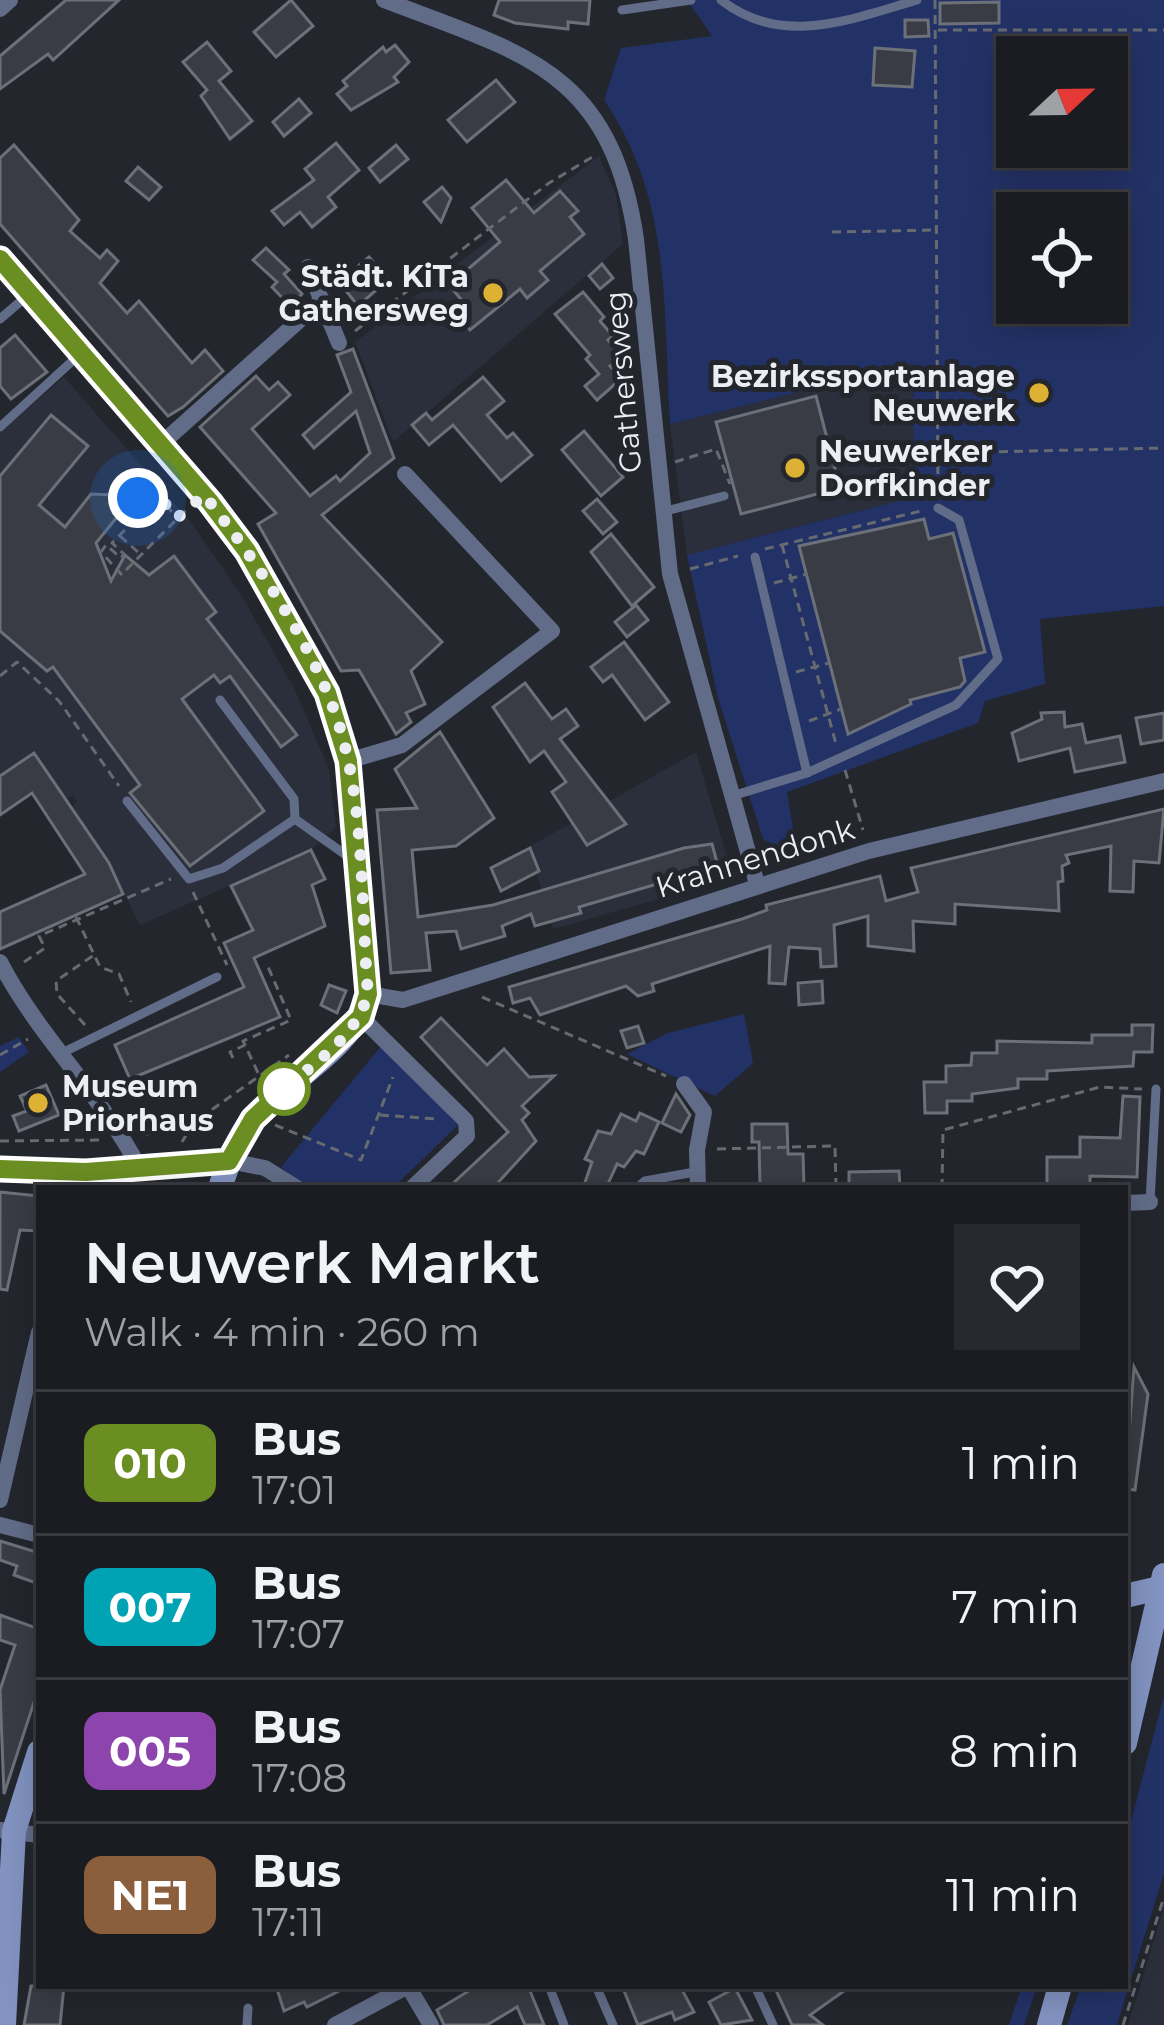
<!DOCTYPE html>
<meta charset="utf-8">
<style>
body{margin:0;font-family:Montserrat,sans-serif;background:#27292f;color:#f1f3f6;height:100vh;display:flex;flex-direction:column;font-size:45px;white-space:nowrap}
*{box-sizing:border-box;margin:0}
p{font-size:39px;color:#9fa1a5}
.icon{flex:none;width:66px;height:66px;fill:none;stroke:currentColor;stroke-width:2;stroke-linecap:round;stroke-linejoin:round}
.map{position:relative;flex:1;overflow:hidden}
.side{position:absolute;left:36px;top:1185px;width:1092px;height:804px;display:flex;flex-direction:column;background:#1a1c22;border-radius:0px;box-shadow:0 6px 30px #0003,0 0 0 3px #383a40}
.side>*{flex:none}
.badge{padding:0 24px;border-radius:18px;font-size:42px;line-height:78px}
.needle{width:78px;rotate:68deg}
.controls{position:absolute;left:996px;top:36px;display:grid;gap:24px}
.controls a{display:grid;place-items:center;width:132px;height:132px;border-radius:0px;background:#1a1c22;box-shadow:0 6px 30px #0003,0 0 0 3px #383a40;font-size:60px}
.you{position:absolute;width:60px;height:60px;margin:-30px;border:9px solid #fff;border-radius:50%;background:#1a73e8;box-shadow:0 0 0 18px #1a73e833}
.map>.badge{position:absolute;translate:-50% -50%;box-shadow:0 0 0 6px #fff}
.round{display:grid;place-items:center;flex:none;width:126px;height:126px;border-radius:0px;background:#27292f}
.summary{display:flex;align-items:center;justify-content:space-between;height:204px;padding:0 48px}
h1{font-size:57px;font-weight:600;line-height:90px}
ul{padding:0;list-style:none}
li{display:flex;align-items:center;gap:36px;height:144px;padding:0 48px;border-top:3px solid #383a40}
li div{flex:1}
li b{display:block;font-size:45px}
li em{font-style:normal}
li .badge{min-width:132px;font-weight:700;text-align:center}
.map>svg:first-child{display:block}
.built{fill:#2b2f3c}
.green{fill:#233266;fill-rule:evenodd}
.building{fill:#393c44;stroke:#6c7078;stroke-width:3}
.lines{fill:none;stroke-linecap:round;stroke-linejoin:round}
.path{stroke:#676a70;stroke-width:3;stroke-dasharray:9 6;stroke-linecap:butt}
.lane{stroke:#616c88;stroke-width:9}
.street{stroke:#616c88;stroke-width:16}
.secondary{stroke:#8293c1;stroke-width:24}
.line-casing{stroke:#fff;stroke-width:27}
.line{stroke:#6b8e23;stroke-width:18}
.walk{stroke:#eceef3;stroke-width:12;stroke-dasharray:0 21.6}
.poi-dot{fill:#ddb133;stroke:#23262d;stroke-width:4.5}
.stop-dot{fill:#fff;stroke:#6b8e23;stroke-width:6}
.labels{text-anchor:middle;dominant-baseline:central;stroke-width:10;stroke-linejoin:round;paint-order:stroke}
.poi-label{font-size:30px;font-weight:bold;fill:#eceef3;stroke:#23262d;text-anchor:end}
.street-label{font-size:30px;fill:#eceef3;stroke:#23262d}
</style>
<div class="map">
<svg width="1164" height="2025" viewBox="0 0 1164 2025">
<rect width="100%" height="100%" fill="#23262d"/>
<g class="built">
<polygon points="599,156 616,195 623,244 393,442 355,342"/>
<polygon points="913,362 914,497 687,555 670,424"/>
<polygon points="64,377 190,521 240,593 295,690 329,769 336,827 311,850 140,925 109,864 71,807 77,802 73,795 65,800 34,753 0,774 0,432"/>
<polygon points="696,752 733,878 553,929 529,847"/>
<polygon points="1164,1907 1164,2025 1128,2025"/>
</g>
<g class="green">
<path d="M687 0H1164V606L1040 619 1045 684 985 701 978 723 787 792 796 847H778L763 839 718 698 687 555 914 497 913 363 670 424C663 308 672 199 604 100L621 48 712 36ZM1017 57H1107V147H1017ZM1017 213H1107V303H1017Z"/>
<polygon points="744,1014 753,1063 715,1096 627,1054 668,1033"/>
<polygon points="19,1037 29,1052 0,1072 0,1046"/>
<polygon points="383,1044 458,1125 393,1188 307,1188 281,1167"/>
<polygon points="1164,1696 1164,1873 1117,2025 1067,2025 1081,1986 1125,1986 1125,1843"/>
<polygon points="1022,1986 1037,1986 1024,2025 1009,2025"/>
</g>
<g class="building">
<polygon points="66,0 119,0 53,60 48,54 0,89 0,56"/>
<polygon points="291,0 313,26 276,57 254,32"/>
<polygon points="499,0 590,0 588,24 568,22 568,29 515,23 494,15"/>
<polygon points="999,2 999,23 940,24 940,3"/>
<polygon points="905,20 928,20 929,36 905,37"/>
<polygon points="207,42 231,71 219,81 252,121 230,139 201,96 207,90 183,62"/>
<polygon points="395,45 409,62 394,77 398,82 351,110 337,94 347,86 343,81 383,47 386,52"/>
<polygon points="875,48 915,51 912,87 873,85"/>
<polygon points="496,80 515,102 467,142 448,120"/>
<polygon points="299,99 311,113 284,136 273,122"/>
<polygon points="336,143 359,170 328,197 336,207 312,227 300,212 284,225 272,211 314,180 305,169"/>
<polygon points="14,145 79,220 70,231 100,258 107,250 118,261 100,283 127,313 139,301 192,363 205,350 223,371 183,407 168,416 0,224 0,158"/>
<polygon points="396,145 408,159 380,182 369,168"/>
<polygon points="138,167 161,187 149,200 126,181"/>
<polygon points="506,180 534,213 560,191 578,211 570,217 584,234 540,271 548,280 527,298 520,289 470,330 460,318 470,310 449,285 500,242 472,208"/>
<polygon points="442,187 451,198 441,222 424,202"/>
<polygon points="266,248 289,270 284,274 302,294 290,306 272,287 277,282 253,260"/>
<polygon points="369,257 389,279 358,306 347,292 359,282 351,272"/>
<polygon points="602,264 613,278 600,289 589,276"/>
<polygon points="583,292 604,317 600,321 613,336 608,340 622,356 610,366 622,378 597,400 585,386 599,374 586,359 590,355 555,314"/>
<polygon points="15,335 47,372 11,399 0,386 0,348"/>
<polygon points="353,349 394,458 322,515 442,642 411,671 425,704 406,713 411,722 396,734 359,670 341,671 258,524 276,513 200,427 256,376 269,390 278,382 290,395 252,429 310,496 336,476 340,481 370,453 356,411 314,448 303,435 351,392 337,355"/>
<polygon points="483,377 504,401 487,415 507,438 513,433 532,455 501,481 453,425 429,445 412,425 426,413 432,420"/>
<polygon points="816,396 840,488 741,514 716,422"/>
<polygon points="51,415 88,446 39,505 65,527 91,494 114,495 122,511 96,543 111,581 125,555 149,575 174,556 216,612 207,619 297,735 281,747 230,676 220,683 214,675 182,699 264,811 190,866 130,793 140,785 53,667 47,671 0,631 0,476"/>
<polygon points="584,431 623,477 601,496 562,450"/>
<polygon points="597,499 617,522 603,534 583,511"/>
<polygon points="924,519 929,539 953,533 985,652 960,658 965,681 960,687 910,700 911,704 848,734 799,546"/>
<polygon points="611,534 654,587 632,606 591,552"/>
<polygon points="636,605 648,620 627,637 615,622"/>
<polygon points="624,642 669,702 645,720 612,675 603,682 591,667"/>
<polygon points="525,683 552,719 566,709 578,726 560,739 626,824 587,845 552,792 566,782 544,751 530,762 493,707"/>
<polygon points="1064,712 1065,727 1082,724 1086,743 1120,736 1125,762 1075,772 1070,748 1019,761 1012,733 1042,719 1041,713"/>
<polygon points="1164,713 1164,740 1141,744 1136,718"/>
<polygon points="440,732 494,818 456,846 412,850 418,917 493,905 684,848 712,844 718,866 579,907 581,913 535,926 531,914 502,926 505,936 461,949 456,931 426,933 430,970 391,973 377,810 417,808 395,769"/>
<polygon points="34,753 109,863 123,894 0,949 0,912 85,874 32,793 0,815 0,776"/>
<polygon points="1164,809 1159,863 1134,861 1133,892 1110,891 1111,846 1066,855 1069,863 1062,866 1063,881 1058,882 1059,911 955,904 955,924 913,921 914,951 868,946 868,916 834,925 836,966 821,967 820,949 789,947 785,984 769,983 770,946 652,984 654,991 638,996 626,986 540,1015 530,998 513,1003 509,987 742,919 767,910 766,905 880,876 886,901 918,892 911,868"/>
<polygon points="530,848 539,871 501,891 491,868"/>
<polygon points="311,850 325,879 312,885 325,926 254,958 280,1017 130,1079 115,1045 244,987 224,943 253,930 231,886"/>
<polygon points="822,981 823,1003 799,1005 798,983"/>
<polygon points="329,985 346,991 337,1013 321,1005"/>
<polygon points="441,1018 487,1065 504,1049 529,1077 554,1076 522,1106 529,1113 522,1120 536,1141 493,1188 448,1188 508,1132 421,1037"/>
<polygon points="1132,1025 1153,1025 1152,1052 1134,1052 1133,1066 1047,1071 1047,1079 1018,1079 1018,1088 972,1094 972,1101 947,1101 947,1113 925,1113 924,1082 946,1082 946,1066 971,1065 972,1053 997,1053 997,1041 1092,1043 1092,1035 1132,1035"/>
<polygon points="638,1026 644,1043 627,1048 621,1031"/>
<polygon points="46,1085 59,1115 19,1131 13,1116 27,1111 20,1096"/>
<polygon points="676,1094 690,1115 681,1132 662,1123"/>
<polygon points="1123,1096 1140,1097 1137,1177 1090,1176 1090,1188 1047,1188 1047,1157 1080,1157 1080,1137 1120,1138"/>
<polygon points="640,1113 659,1122 644,1154 636,1151 624,1167 617,1164 606,1188 583,1188 592,1162 585,1159 598,1131 611,1134 621,1114 636,1121"/>
<polygon points="752,1124 787,1124 788,1154 803,1154 804,1188 760,1186 759,1142 752,1142"/>
<polygon points="899,1171 900,1188 849,1188 849,1172"/>
<polygon points="0,1192 39,1196 39,1231 20,1230 7,1290 0,1289"/>
<polygon points="1134,1367 1148,1394 1135,1490 1125,1489"/>
<polygon points="0,1541 36,1552 39,1584 14,1575 17,1566 0,1560"/>
<polygon points="0,1615 39,1629 39,1687 4,1794 0,1690 15,1645 0,1640"/>
<polygon points="31,1986 64,1986 60,2025 24,2025"/>
<polygon points="276,1986 349,1986 307,2007 304,2002 284,2011"/>
<polygon points="477,1986 528,1986 544,2025 525,2025 517,2007 487,2025 444,2025 437,2010"/>
<polygon points="622,1986 680,1986 694,2012 675,2020 672,2012 638,2025"/>
<polygon points="774,1986 851,1986 810,2015 823,2025 792,2025"/>
<polygon points="735,1988 752,2020 721,2025 709,2002"/>
</g>
<g class="lines">
<g class="path">
<polyline points="935,0 938,493"/>
<polyline points="938,30 1164,30"/>
<polyline points="832,232 937,230"/>
<polyline points="355,331 549,183 594,156"/>
<polyline points="939,453 1164,448"/>
<polyline points="675,462 716,449 730,484"/>
<polyline points="120,536 139,553"/>
<polyline points="782,545 836,744"/>
<polyline points="765,549 925,510"/>
<polyline points="690,569 738,556"/>
<polyline points="126,570 187,509"/>
<polyline points="122,575 101,552 106,545 121,558 124,554 112,543 137,518 136,493 152,488 177,518"/>
<polyline points="774,583 807,574"/>
<polyline points="796,672 829,663"/>
<polyline points="0,676 17,662 59,701 119,786"/>
<polyline points="809,721 841,709"/>
<polyline points="845,770 863,830"/>
<polyline points="193,892 227,965"/>
<polyline points="76,917 100,967 119,974 131,1002"/>
<polyline points="24,962 45,948 39,936 171,879"/>
<polyline points="482,997 666,1076"/>
<polyline points="85,1025 57,994 56,981 94,955"/>
<polyline points="245,1045 243,1041 291,1020 266,962"/>
<polyline points="0,1055 28,1039"/>
<polyline points="233,1058 230,1052 245,1045 259,1075"/>
<polyline points="380,1115 437,1119"/>
<polyline points="275,1125 361,1160 393,1077"/>
<polyline points="143,1135 192,1123"/>
<polyline points="0,1141 104,1140"/>
<polyline points="182,1142 193,1123 289,1055"/>
<polyline points="717,1149 835,1146 836,1188"/>
<polyline points="942,1188 943,1130 1100,1087 1142,1089"/>
<polyline points="1123,2025 1164,1897"/>
</g>
<g class="lane">
<path d="M721 0C782 48 851 19 917 0"/>
<polyline points="622,10 691,0"/>
<polyline points="0,319 28,295"/>
<polyline points="0,427 80,354"/>
<polyline points="662,512 724,496"/>
<polyline points="220,700 294,799 295,819 353,860"/>
<polyline points="807,773 956,705 998,659 959,520 938,508"/>
<polyline points="732,796 807,773 755,557"/>
<polyline points="127,801 189,879 223,868 295,819"/>
<polyline points="64,1052 217,977"/>
<polyline points="637,1188 645,1181 695,1172"/>
<polyline points="1150,1202 1156,1089"/>
<polyline points="549,1986 564,2025"/>
<polyline points="596,1986 613,2025"/>
<polyline points="755,1986 773,2025"/>
<polyline points="247,2025 248,2008"/>
</g>
<g class="street">
<path d="M384 0C526 54 611 71 636 239L670 574 757 884"/>
<polyline points="0,9 10,0"/>
<polyline points="308,267 339,343"/>
<polyline points="160,445 322,300"/>
<polyline points="348,761 402,745 552,631 405,474"/>
<path d="M0 962C38 1036 101 1094 140 1169"/>
<polyline points="368,994 403,1000 869,851 1164,781"/>
<polyline points="361,1017 466,1121 467,1136 412,1188"/>
<polyline points="684,1084 704,1112 697,1150 698,1188"/>
<polyline points="229,1161 265,1168 297,1188"/>
<polyline points="1125,1203 1150,1202"/>
<polyline points="0,1500 39,1332"/>
<polyline points="0,1525 39,1535"/>
<polyline points="0,1830 39,1835"/>
<polyline points="408,1986 431,2025"/>
<polyline points="335,2025 408,1986"/>
</g>
<g class="secondary">
<path d="M0 259 210 503 247 551 327 693 348 761 368 994C352 1050 290 1077 253 1119 236 1139 228 1164 220 1188"/>
<polyline points="0,1169 86,1172 229,1161"/>
<polyline points="1125,1596 1164,1587"/>
<polyline points="1125,1743 1164,1575"/>
<polyline points="4,2025 14,1831 39,1752"/>
<polyline points="1049,2025 1060,1986"/>
</g>
</g>
<g class="lines">
<defs>
<polyline id="line" points="0,259 210,502 247,551 327,693 348,761 368,994 361,1017 253,1119 229,1161 86,1172 0,1169"/>
</defs>
<use href="#line" class="line-casing"/>
<use href="#line" class="line"/>
<path class="walk" d="M138 498 136 493 152 488 177 518 204 495C256 559 320 655 342 735 365 817 361 910 368 994 355 1038 317 1061 284 1089"/>
</g>
<g class="poi-dot">
<circle cx="493" cy="293" r="12"/>
<circle cx="1039" cy="393" r="12"/>
<circle cx="795" cy="468" r="12"/>
<circle cx="38" cy="1103" r="12"/>
</g>
<circle class="stop-dot" cx="284" cy="1089" r="24"/>
<g class="labels">
<g class="poi-label">
<text x="469" y="276">Städt. KiTa<tspan x="469" dy="34">Gathersweg</tspan></text>
<text x="1015" y="376">Bezirkssportanlage<tspan x="1015" dy="34">Neuwerk</tspan></text>
<text x="819" y="451" text-anchor="start">Neuwerker<tspan x="819" dy="34">Dorfkinder</tspan></text>
<text x="62" y="1086" text-anchor="start">Museum<tspan x="62" dy="34">Priorhaus</tspan></text>
</g>
<g class="street-label">
<text transform="translate(623 382) rotate(-95)">Gathersweg</text>
<text transform="translate(755 858) rotate(-17)">Krahnendonk</text>
</g>
</g>
</svg>
<div class="controls">
<a><svg class="needle" viewBox="-14 -14 28 28"><path d="M0-13l5 13h-10z" fill="#e53935"/><path d="M0 13l5-13h-10z" fill="#9fa1a5"/></svg></a>
<a><svg class="icon" aria-label="locate" viewBox="0 0 24 24"><circle cx="12" cy="12" r="6"/><path d="M12 2v4M12 18v4M2 12h4M18 12h4"/></svg></a>
</div>
<div class="you" style="left:138px;top:498px"></div>
<section class="side">
<div class="summary"><div><h1>Neuwerk Markt</h1><p>Walk · 4 min · 260 m</p></div><a class="round"><svg class="icon" aria-label="heart" viewBox="0 0 24 24"><path d="M12 20l-8-8c-3-5 5-10 8-4 3-6 11-1 8 4z"/></svg></a></div>
<ul>
<li><span class="badge" style="background:#6b8e23;color:#fff">010</span><div><b>Bus</b><p>17:01</p></div><em>1 min</em></li>
<li><span class="badge" style="background:#00a3b4;color:#fff">007</span><div><b>Bus</b><p>17:07</p></div><em>7 min</em></li>
<li><span class="badge" style="background:#8e44ad;color:#fff">005</span><div><b>Bus</b><p>17:08</p></div><em>8 min</em></li>
<li><span class="badge" style="background:#8b5e3c;color:#fff">NE1</span><div><b>Bus</b><p>17:11</p></div><em>11 min</em></li>
</ul>
</section>
</div>
